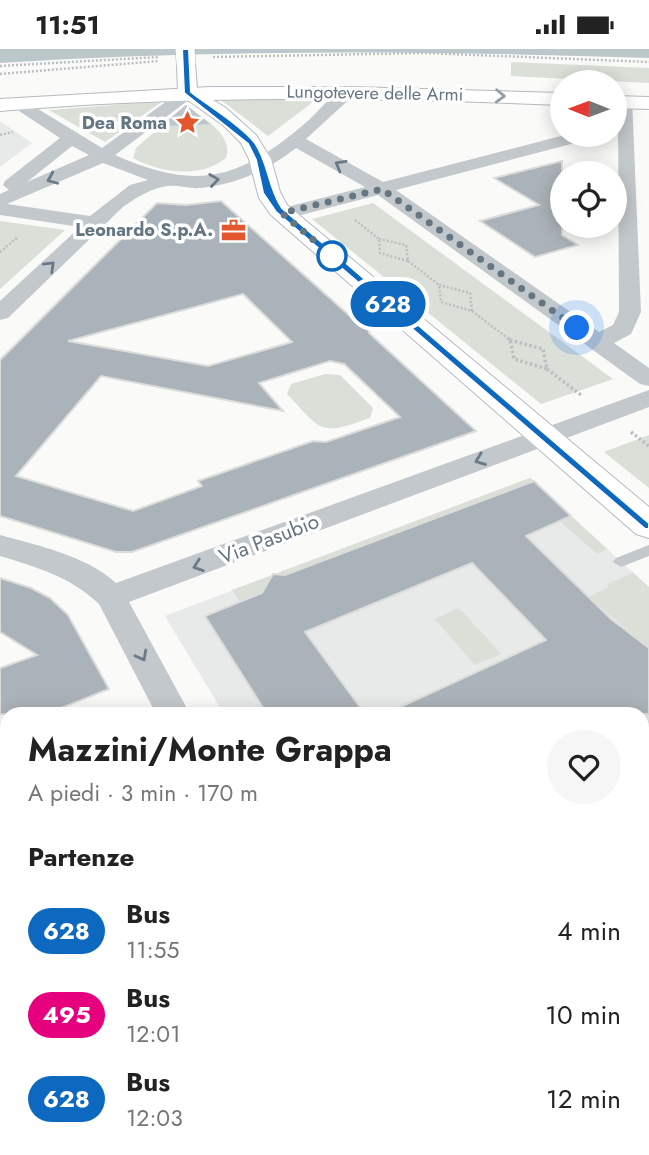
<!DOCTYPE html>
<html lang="it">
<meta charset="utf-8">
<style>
body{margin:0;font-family:Jost,sans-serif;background:#f6f6f6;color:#222;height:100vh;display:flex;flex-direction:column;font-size:26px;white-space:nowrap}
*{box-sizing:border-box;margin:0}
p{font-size:23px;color:#767676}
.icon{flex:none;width:38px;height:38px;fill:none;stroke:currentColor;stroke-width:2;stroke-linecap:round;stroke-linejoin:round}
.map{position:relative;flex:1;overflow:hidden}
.sheet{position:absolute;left:0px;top:658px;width:649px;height:448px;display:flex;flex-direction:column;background:#fff;border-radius:21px 21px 0 0;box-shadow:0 4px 18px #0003}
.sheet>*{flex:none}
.badge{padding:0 14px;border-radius:23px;font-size:24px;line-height:46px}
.needle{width:46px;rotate:271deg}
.controls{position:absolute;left:550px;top:21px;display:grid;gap:14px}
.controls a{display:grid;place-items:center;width:77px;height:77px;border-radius:50%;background:#fff;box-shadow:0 4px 18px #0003;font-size:35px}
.you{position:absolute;width:35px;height:35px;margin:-18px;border:5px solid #fff;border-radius:50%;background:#1a73e8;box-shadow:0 0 0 10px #1a73e833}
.map>.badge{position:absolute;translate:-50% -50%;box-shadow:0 0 0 4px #fff}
h2{padding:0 28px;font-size:26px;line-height:63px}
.round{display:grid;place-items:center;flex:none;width:74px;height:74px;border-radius:37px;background:#f6f6f6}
.head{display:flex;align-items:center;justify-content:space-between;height:119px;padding:0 28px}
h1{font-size:33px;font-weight:700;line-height:52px}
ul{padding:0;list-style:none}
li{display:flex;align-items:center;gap:21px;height:84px;padding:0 28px}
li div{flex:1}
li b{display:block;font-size:26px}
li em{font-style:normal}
li .badge{min-width:77px;font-weight:700;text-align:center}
.status{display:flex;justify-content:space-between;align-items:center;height:49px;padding:0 35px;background:#fff;direction:ltr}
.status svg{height:19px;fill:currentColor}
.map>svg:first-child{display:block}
.built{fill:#e8e9e9}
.green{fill:#dadfd7}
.water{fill:#bbc7cb}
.building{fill:#aab3b9;stroke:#dcdcda;stroke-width:2;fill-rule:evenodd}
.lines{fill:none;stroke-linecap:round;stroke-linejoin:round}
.secondary-casing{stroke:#b3babf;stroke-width:2}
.primary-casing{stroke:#b5babe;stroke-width:2}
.path-far1{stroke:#bbbfc2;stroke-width:2.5;stroke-dasharray:2 2;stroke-linecap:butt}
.path{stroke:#bbbfc2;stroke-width:3.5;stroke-dasharray:2.5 2.5;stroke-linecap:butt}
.service{fill:#c3c8cc;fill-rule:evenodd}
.minor{fill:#c3c8cc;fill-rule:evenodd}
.secondary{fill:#fff;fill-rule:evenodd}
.primary{fill:#fff;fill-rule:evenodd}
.primary-bridge-casing{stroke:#b5babe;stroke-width:20;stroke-linecap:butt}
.primary-bridge{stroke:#fff;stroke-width:19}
.oneway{stroke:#939fa8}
.oneway2{stroke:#6a7a87}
.line{fill:#0c69bf;stroke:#fff;stroke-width:2}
.walk{stroke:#657683;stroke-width:7;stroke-dasharray:0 12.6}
.stop-dot{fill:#fff;stroke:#0c69bf;stroke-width:3.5}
.labels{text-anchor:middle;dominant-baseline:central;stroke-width:7;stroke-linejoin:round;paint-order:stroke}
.far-street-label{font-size:18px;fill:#657683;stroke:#fff}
.far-poi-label{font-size:18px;font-weight:bold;fill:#657683;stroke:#fff;text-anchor:end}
.street-label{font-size:21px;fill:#657683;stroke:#fff}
</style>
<div class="status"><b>11:51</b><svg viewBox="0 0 49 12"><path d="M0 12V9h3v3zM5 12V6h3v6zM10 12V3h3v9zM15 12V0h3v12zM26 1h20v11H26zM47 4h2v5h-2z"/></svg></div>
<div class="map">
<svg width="649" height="1106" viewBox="0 0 649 1106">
<rect width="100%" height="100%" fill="#fafaf8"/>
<g class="built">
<polygon points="0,72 32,94 0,118"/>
<polygon points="530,429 649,538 649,790 642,794 642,665 224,665 165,567"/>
</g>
<g class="green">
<polygon points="511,13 649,19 649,34 511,27"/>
<polygon points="317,50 268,87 221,51"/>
<polygon points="163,52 105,93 49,61 153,53"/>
<path d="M186 56C202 69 234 85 226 109 200 130 160 124 133 109L136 99Z"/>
<polygon points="373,154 613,330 541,355 312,170"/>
<polygon points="0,172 65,181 0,240"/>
<path d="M325 325 340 326 373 359 370 369C319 387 323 383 287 345L291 335Z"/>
<polygon points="649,386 649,439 604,403"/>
<polygon points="530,429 534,432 283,527 274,526 270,531 269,541 240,553 232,541"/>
<polygon points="571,467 607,500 597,505 560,472"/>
<polygon points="633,524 649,538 649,599 589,548 609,538 607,535"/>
<polygon points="459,559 501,605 475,616 435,570"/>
</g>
<g class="water">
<path d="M0 0H649V9C433 2 215 0 0 14Z"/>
<polygon points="186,56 210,75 161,77"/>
</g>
<g class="building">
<polygon points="562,112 562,186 578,196 535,208 480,172 539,156 494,129"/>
<path d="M221 152 360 276H368L369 284 476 382 132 503H116L0 467V311L157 154 186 156ZM243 245 292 293 208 317 68 292ZM330 312 344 315 400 368 326 393 313 392 198 432 202 437 133 462 16 427 101 327 283 362 259 334Z"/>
<polygon points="534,432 571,467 526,487 611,570 649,599 649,665 385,665 546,591 472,514 305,583 365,665 267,665 205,567 262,544 273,525 285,526"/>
<polygon points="0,529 31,539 50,549 68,566 109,640 46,665 0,665 0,619 37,606 0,583"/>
</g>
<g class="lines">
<defs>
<polygon id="secondary" points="186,9 195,14 197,41 226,59 256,86 271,110 280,143 287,156 649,458 649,489 636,485 271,166 259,149 249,110 241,94 223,76 178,44 177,14"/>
<g id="primary">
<path d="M210 38H351L562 44V56C374 48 187 46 0 62V50Z"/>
<polygon points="614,47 649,48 649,60 614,59"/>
</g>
</defs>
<use href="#secondary" class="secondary-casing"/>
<use href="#primary" class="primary-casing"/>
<g class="path-far1">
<polyline points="213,8 425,4 649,13"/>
<polyline points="0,17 159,8"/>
<polyline points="0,25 159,12"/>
<polyline points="0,86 13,83"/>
<polyline points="355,171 379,190"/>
<polygon points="379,190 406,196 408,212 380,204"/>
<polyline points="0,203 18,188"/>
<polyline points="408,212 439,236"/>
<polygon points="439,236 470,244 472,262 441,253"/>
<polyline points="472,262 510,291"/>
</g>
<g class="path">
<polyline points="508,289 510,291"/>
<polygon points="510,291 543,300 547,320 514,310"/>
<polyline points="547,320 581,346"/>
<polyline points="631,383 649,397"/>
</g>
<polygon class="service" points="649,496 649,507 621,518 613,513 616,509"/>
<g class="minor">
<path d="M350 37 355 39V45L306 90 383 133 565 86H592L590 90 396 141 599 283 613 276 619 263 618 53 620 50H632L641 263 631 285 614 294 649 319V337L640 335 378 146 282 171 275 169 272 165 275 161 365 138 296 99C268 121 237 135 201 139 190 140 179 136 168 137 151 139 138 148 124 157L8 269 0 271V252L80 178 0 166V145L9 141 3 136 5 132 60 89 13 58V52H25L102 99 182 41H194V47L115 106C200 144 242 129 309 71 320 61 335 41 350 37ZM72 97 89 106 27 133ZM103 114 148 131 130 136 90 167 7 155Z"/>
<path d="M649 341V358L129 553 190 665H156L99 555C71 528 36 518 0 507V486C39 497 85 506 116 534Z"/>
<polygon points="649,843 649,883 642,885 642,845"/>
<rect x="359" y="1099" width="48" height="7"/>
<polygon points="414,1099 462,1099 459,1106 411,1106"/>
</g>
<use href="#secondary" class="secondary"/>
<use href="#primary" class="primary"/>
<defs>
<polyline id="primary-bridge" points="185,0 186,14"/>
</defs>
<use href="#primary-bridge" class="primary-bridge-casing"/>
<use href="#primary-bridge" class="primary-bridge"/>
</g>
<defs><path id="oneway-chevron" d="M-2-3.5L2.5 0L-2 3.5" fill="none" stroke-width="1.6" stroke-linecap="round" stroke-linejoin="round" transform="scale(1.75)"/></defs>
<use class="oneway" href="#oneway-chevron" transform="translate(500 47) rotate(2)"/>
<g class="oneway2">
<use href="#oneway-chevron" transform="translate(340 116) rotate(-150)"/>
<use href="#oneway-chevron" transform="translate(52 130) rotate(157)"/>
<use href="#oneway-chevron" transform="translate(214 131) rotate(-8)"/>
<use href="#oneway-chevron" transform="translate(50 217) rotate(-44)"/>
<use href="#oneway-chevron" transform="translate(480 411) rotate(159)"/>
<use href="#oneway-chevron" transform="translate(198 517) rotate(161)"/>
<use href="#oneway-chevron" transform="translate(142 607) rotate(62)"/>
</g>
<path class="line" d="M182 0H189L191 43C209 57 242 77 255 94 269 114 268 139 282 159L649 474V480H645L276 163 263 144 256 111 248 95 184 44Z"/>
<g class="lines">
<polyline class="walk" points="332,207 282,164 382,140 577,279"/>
</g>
<defs>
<symbol id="sight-bare" viewBox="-9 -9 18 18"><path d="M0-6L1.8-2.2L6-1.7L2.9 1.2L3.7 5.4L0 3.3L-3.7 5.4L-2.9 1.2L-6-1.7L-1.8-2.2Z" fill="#e4572e" stroke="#fff" stroke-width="2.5" paint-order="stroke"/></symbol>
<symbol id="office-bare" viewBox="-9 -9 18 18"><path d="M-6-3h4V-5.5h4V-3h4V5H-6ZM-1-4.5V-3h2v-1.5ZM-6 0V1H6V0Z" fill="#e4572e" stroke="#fff" stroke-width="2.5" paint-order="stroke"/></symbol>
</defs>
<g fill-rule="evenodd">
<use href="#sight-bare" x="170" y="56" width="35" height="35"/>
<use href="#office-bare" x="216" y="164" width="35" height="35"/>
</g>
<circle class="stop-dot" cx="332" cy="207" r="14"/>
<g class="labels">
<g class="far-street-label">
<text transform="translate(375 44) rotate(1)">Lungotevere delle Armi</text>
</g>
<g class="far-poi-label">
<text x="167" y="74">Dea Roma</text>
<text x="213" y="181">Leonardo S.p.A.</text>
</g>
<g class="street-label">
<text transform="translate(269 490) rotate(-21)">Via Pasubio</text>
</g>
</g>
</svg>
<div class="controls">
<a><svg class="needle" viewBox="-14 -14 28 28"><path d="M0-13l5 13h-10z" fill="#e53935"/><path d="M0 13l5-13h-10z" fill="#767676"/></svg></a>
<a><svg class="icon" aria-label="locate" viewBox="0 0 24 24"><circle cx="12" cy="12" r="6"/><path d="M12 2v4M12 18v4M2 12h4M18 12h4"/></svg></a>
</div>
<div class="you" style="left:577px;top:279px"></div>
<b class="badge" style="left:388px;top:255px;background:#0c69bf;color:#fff">628</b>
<section class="sheet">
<div class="head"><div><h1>Mazzini/Monte Grappa</h1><p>A piedi · 3 min · 170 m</p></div><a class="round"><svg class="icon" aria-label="heart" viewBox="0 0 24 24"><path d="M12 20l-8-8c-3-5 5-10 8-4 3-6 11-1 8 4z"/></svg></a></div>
<h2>Partenze</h2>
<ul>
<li><span class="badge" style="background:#0c69bf;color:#fff">628</span><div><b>Bus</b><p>11:55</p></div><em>4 min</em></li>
<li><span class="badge" style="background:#e6007e;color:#fff">495</span><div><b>Bus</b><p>12:01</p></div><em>10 min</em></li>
<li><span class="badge" style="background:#0c69bf;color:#fff">628</span><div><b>Bus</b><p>12:03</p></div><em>12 min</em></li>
</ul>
</section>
</div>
